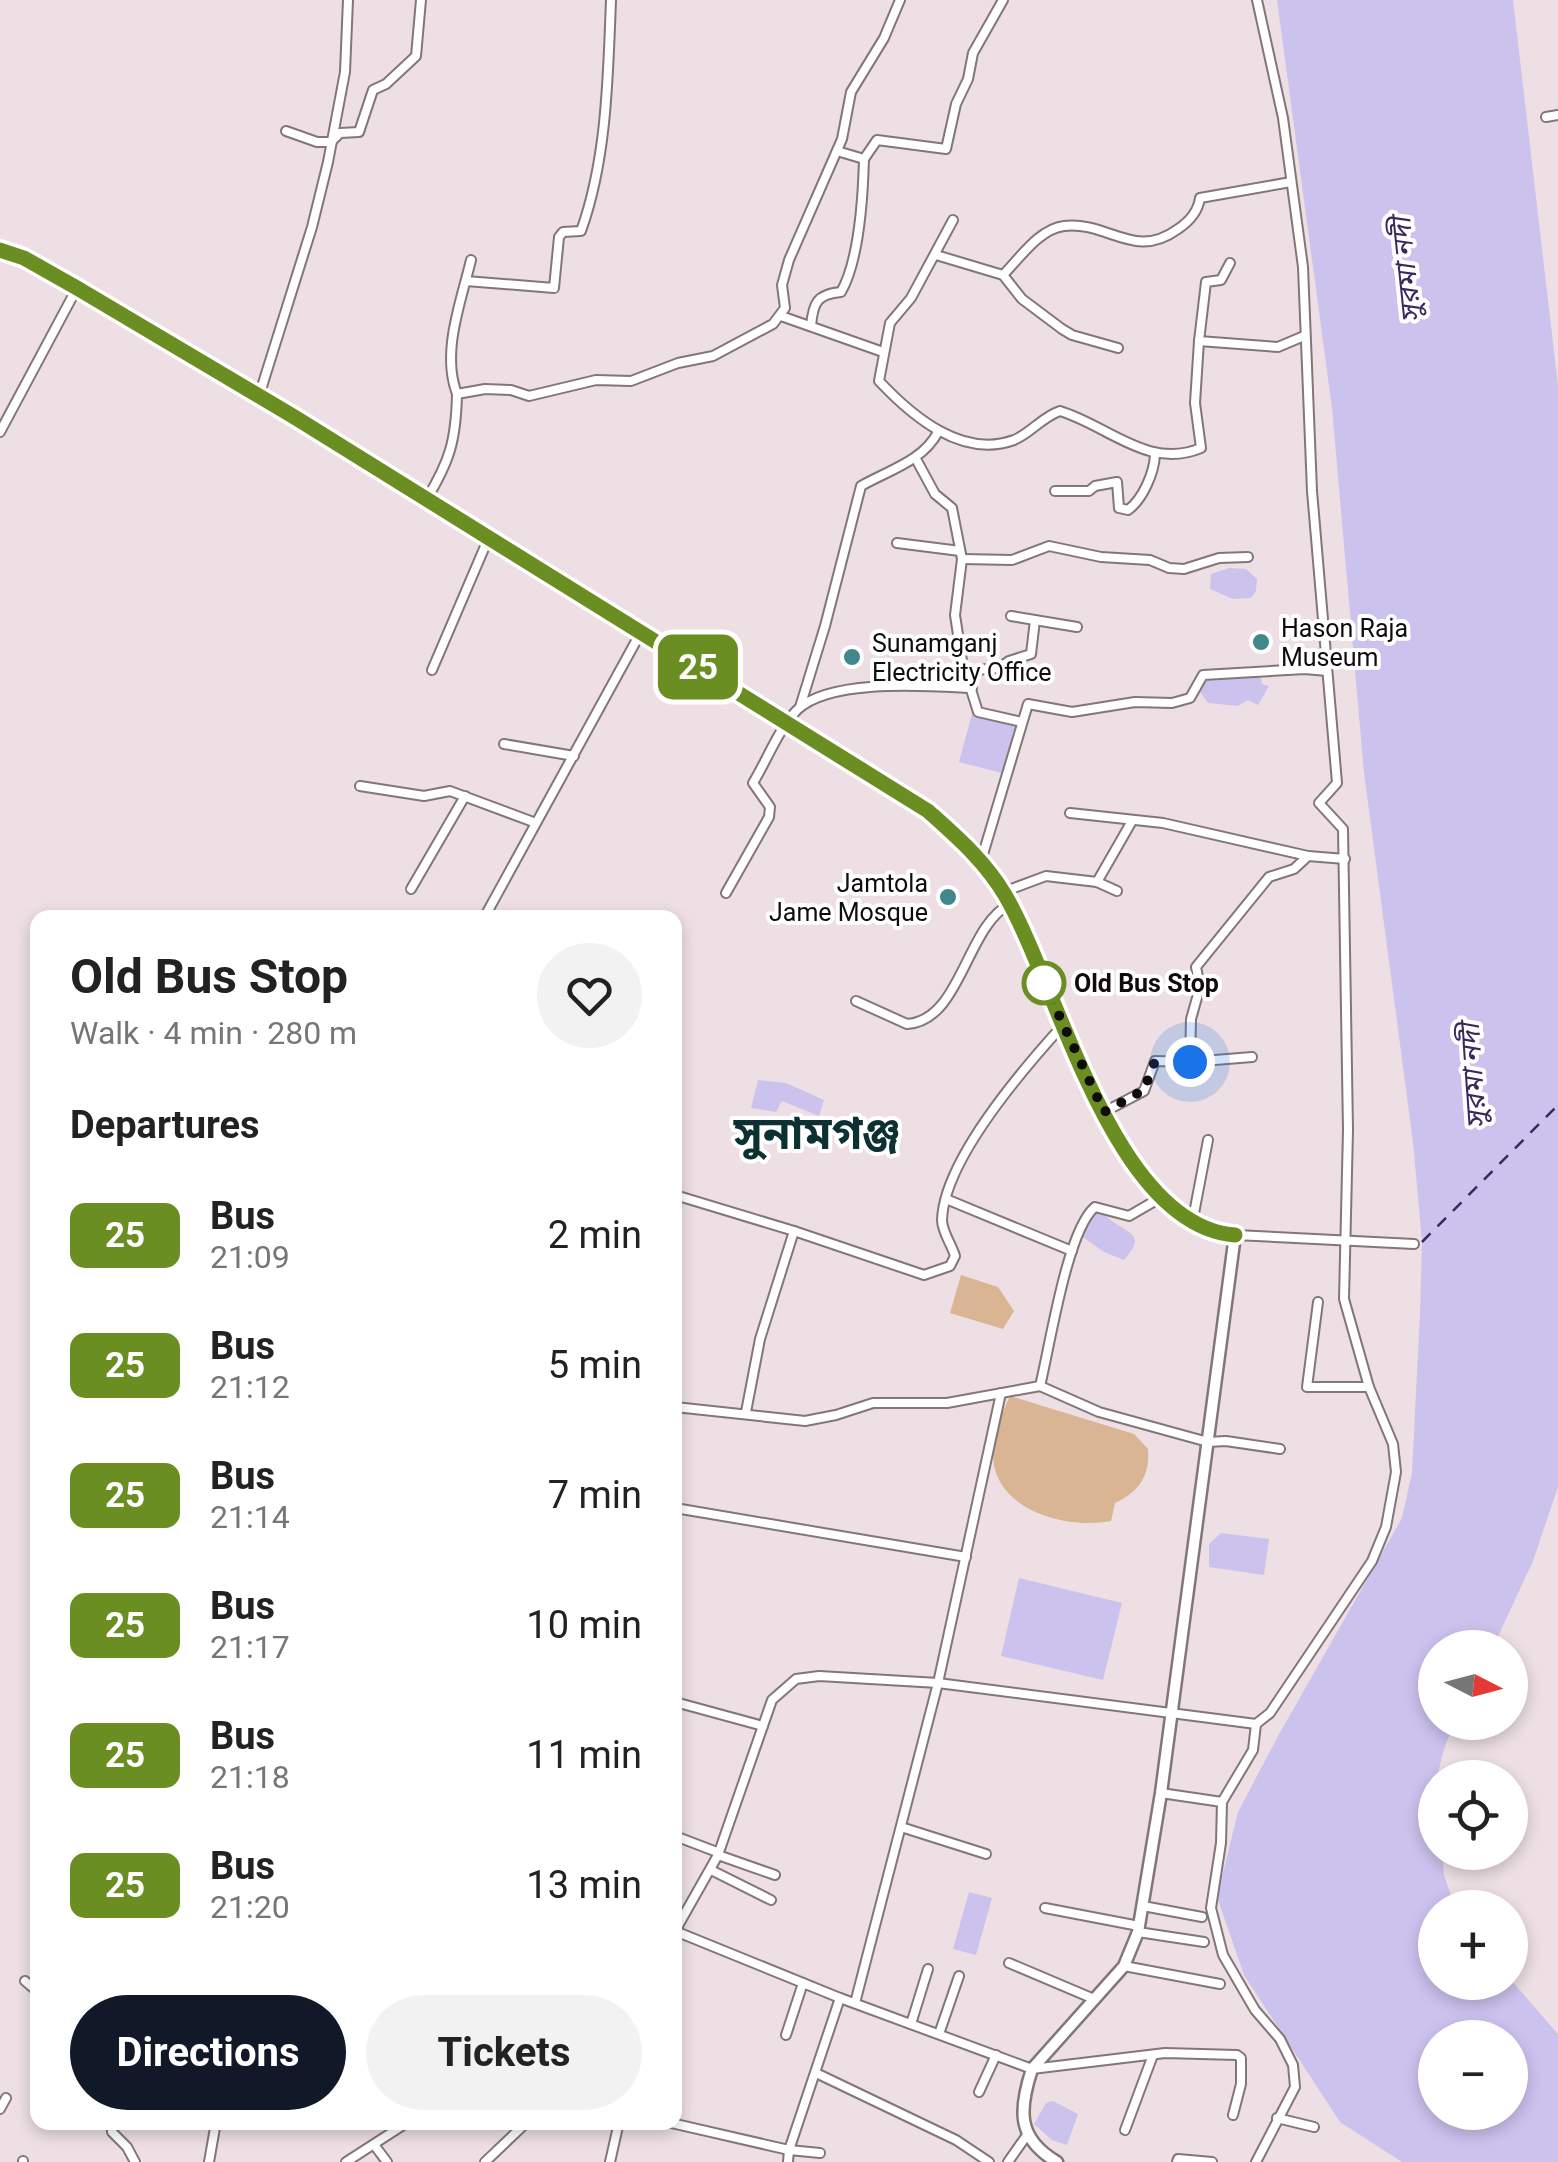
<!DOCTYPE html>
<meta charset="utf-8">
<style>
body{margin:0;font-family:Roboto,"Noto Sans Bengali",sans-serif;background:#f2f2f2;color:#222;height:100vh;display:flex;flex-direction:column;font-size:38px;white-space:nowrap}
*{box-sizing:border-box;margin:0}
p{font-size:32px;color:#767676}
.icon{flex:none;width:55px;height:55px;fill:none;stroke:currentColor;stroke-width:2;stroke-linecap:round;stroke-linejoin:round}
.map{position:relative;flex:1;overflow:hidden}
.side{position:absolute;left:30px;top:910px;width:652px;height:1220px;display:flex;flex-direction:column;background:#fff;border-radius:20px;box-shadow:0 5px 15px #0003}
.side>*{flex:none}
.badge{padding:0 20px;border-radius:15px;font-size:35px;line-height:65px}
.needle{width:65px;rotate:96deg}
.controls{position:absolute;left:1418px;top:1630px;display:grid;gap:20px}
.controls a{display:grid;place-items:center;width:110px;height:110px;border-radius:50%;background:#fff;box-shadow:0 5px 15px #0003;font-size:50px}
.you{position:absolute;width:50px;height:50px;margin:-25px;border:8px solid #fff;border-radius:50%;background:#1a73e8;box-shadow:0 0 0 15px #1a73e833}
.map>.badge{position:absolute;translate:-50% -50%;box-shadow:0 0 0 5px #fff}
h2{padding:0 40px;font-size:38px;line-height:90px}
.round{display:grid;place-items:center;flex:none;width:105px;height:105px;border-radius:52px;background:#f2f2f2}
.summary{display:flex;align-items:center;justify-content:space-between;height:170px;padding:0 40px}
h1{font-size:48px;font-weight:700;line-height:75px}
.primary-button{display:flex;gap:20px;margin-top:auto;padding:20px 40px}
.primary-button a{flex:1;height:115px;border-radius:60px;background:#111827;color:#fff;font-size:40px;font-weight:700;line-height:115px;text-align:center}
.primary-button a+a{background:#f2f2f2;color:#222}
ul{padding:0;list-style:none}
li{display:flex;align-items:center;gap:30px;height:130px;padding:0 40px}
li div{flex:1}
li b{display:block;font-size:38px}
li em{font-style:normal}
li .badge{min-width:110px;font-weight:700;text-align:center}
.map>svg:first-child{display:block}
.green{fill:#dab594}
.water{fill:#ccc2ee;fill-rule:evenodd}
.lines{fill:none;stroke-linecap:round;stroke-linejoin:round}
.ferry{stroke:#39275d;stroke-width:2.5;stroke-dasharray:12 10;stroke-linecap:butt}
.street-casing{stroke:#827679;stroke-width:12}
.secondary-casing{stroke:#827679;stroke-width:15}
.primary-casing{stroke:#c1c0c0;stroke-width:16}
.street{stroke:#fff;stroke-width:8}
.secondary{stroke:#fff;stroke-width:10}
.primary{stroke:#ddafa6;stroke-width:11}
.line-casing{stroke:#fff;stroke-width:22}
.line{stroke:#6b8e23;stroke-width:15}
.walk{stroke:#100b0c;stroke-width:10;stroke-dasharray:0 18}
.poi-dot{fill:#40888c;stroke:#fff;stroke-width:4}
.stop-dot{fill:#fff;stroke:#6b8e23;stroke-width:5}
.labels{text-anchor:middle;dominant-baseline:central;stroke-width:8;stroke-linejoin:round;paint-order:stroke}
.poi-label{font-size:25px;fill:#100b0c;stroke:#fff;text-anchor:start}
.stop-label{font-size:25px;font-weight:bold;fill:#100b0c;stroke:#fff;text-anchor:start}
.water-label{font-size:28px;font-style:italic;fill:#39275d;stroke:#fff}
.town-label{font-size:45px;font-weight:bold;fill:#0d3032;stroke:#fff}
</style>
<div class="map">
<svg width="1558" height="2162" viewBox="0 0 1558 2162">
<rect width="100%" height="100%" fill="#eddfe3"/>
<g class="green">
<polygon points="961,1275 998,1287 1014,1311 1003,1329 950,1313"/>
<path d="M1010 1396 1134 1434 1148 1449C1150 1476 1139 1492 1115 1503L1111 1521C1070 1529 1003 1513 994 1465 990 1444 1001 1414 1010 1396Z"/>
</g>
<g class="water">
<path d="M1277 0H1513L1558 386V1487L1533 1561 1493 1647 1435 1648V1722L1455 1723C1433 1766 1435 1804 1435 1852L1442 1853 1444 1875 1455 1907 1435 1908V1982H1510V1979L1558 2034V2162H1402L1340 2122 1244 1975 1217 1897 1238 1812 1278 1736 1402 1518 1412 1473 1420 1312 1422 1242 1413 1142 1364 773 1332 408ZM1435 2038H1510V2112H1435Z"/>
<polygon points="1229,568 1246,569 1257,579 1256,591 1251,598 1233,599 1210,589 1211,574"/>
<polygon points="1260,675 1262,684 1269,686 1258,705 1248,700 1238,706 1208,703 1198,689 1206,676"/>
<polygon points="972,714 1015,726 1002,773 959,762"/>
<polygon points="758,1080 786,1083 824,1100 819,1116 782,1101 776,1112 751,1108"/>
<path d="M1099 1211C1104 1213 1108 1218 1112 1221 1127 1233 1148 1234 1124 1260L1104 1252 1080 1235 1094 1212Z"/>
<polygon points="1221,1533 1269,1539 1264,1575 1209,1567 1209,1544"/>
<polygon points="1019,1578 1122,1603 1103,1680 1001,1656"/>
<polygon points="969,1892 992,1898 976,1955 953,1949"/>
<polygon points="1053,2101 1078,2114 1067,2145 1052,2140 1034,2124 1046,2103"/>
</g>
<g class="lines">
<polyline class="ferry" points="1422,1242 1558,1105"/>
<defs>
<g id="street">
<polyline points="1546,117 1558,115"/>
<polyline points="286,131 317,142 331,142 340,133 359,132 373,90 386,84 416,56 421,0"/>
<polyline points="837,151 864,159 877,140 946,149 956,104 968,79 973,53 1003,0"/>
<path d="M953 220 911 298 890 323 879 381C912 416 962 459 1014 440 1031 433 1042 417 1060 411 1109 426 1148 470 1201 448L1195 403 1199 341"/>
<polyline points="936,255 1003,275 1022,299 1062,329 1072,335 1118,348"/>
<polyline points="1230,263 1221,280 1206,282 1199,341 1278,347 1304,336"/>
<path d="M1003 275C1020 258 1039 229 1064 226 1109 221 1134 261 1178 229 1190 221 1198 212 1200 198L1291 182"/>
<path d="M466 281 554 288 559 237 563 232 581 231C607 159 608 76 611 0"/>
<polyline points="781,316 883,352"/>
<path d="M811 326C813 303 817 294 841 292 859 261 863 195 864 159"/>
<path d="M457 394C441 352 461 302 471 260"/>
<polyline points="259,396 312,227 328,162 345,72 348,0"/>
<polyline points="0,432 77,288"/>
<polyline points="916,459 935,494 952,508 962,559 955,615 962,661 978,712 1022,722"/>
<path d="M1055 491H1089L1095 486 1117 482 1119 508 1128 510C1143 499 1154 473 1155 455"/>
<path d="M426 500C450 461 456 440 457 394L485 389 511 390 529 396 596 380 631 381 678 363 713 356 773 324 785 308 782 285 789 260 842 139 851 92 884 38 900 0"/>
<polyline points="897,543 960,551"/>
<polyline points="962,559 1012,560 1049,546 1101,557 1150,560 1169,568 1184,569 1219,558 1248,557"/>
<polyline points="1011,616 1077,627"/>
<polyline points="432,670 489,537"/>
<polyline points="965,671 999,668 1009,661 1031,654 1035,620"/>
<path d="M800 707 825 626 861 486C889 470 923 461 938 432"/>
<polyline points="504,744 574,756"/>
<polyline points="360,786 424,796 450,791 536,823"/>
<polyline points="1070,813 1163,823 1308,856"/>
<polyline points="981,861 1028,704 1072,712 1135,702 1172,703 1190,698 1203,675 1305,669 1327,671"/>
<polyline points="1097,882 1132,821"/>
<polyline points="411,889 465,796"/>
<polyline points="1003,892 1046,876 1097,882 1117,891"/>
<path d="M726 893 769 817 770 807 753 783C767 760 778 730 797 710 830 678 929 686 972 688"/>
<polyline points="484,918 641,632"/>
<path d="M856 1001 907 1024C961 1021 966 926 1010 904"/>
<polyline points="1190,1062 1252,1057"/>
<polyline points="1104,1112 1144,1091 1155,1061 1190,1062 1191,1019 1200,987 1196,967 1269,877 1294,869 1308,856 1345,859"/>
<path d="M675 1195 794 1231 924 1275 950 1266 955 1256C952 1245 942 1232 942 1220 944 1160 1023 1069 1063 1025"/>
<polyline points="946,1199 1072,1251"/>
<polyline points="1192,1224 1208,1140"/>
<polyline points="1235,1235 1414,1244"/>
<polyline points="1318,1302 1307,1387 1369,1387"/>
<path d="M1040 1386C1050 1346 1067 1230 1095 1207L1129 1216 1160 1198"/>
<polyline points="675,1407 805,1421 836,1415 873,1403 947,1403 1040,1386 1099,1412 1208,1442 1226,1441 1280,1449"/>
<polyline points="746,1412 760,1339 794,1231"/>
<polyline points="675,1508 966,1557"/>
<polyline points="675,1702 763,1726"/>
<polyline points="1161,1793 1222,1802"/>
<polyline points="901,1827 986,1854"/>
<polyline points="675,1836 717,1852"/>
<polyline points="718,1855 775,1875"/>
<polyline points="711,1870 771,1900"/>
<polyline points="1143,1906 1202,1917"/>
<polyline points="1045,1908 1139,1926"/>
<polyline points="675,1931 718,1855 772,1700 796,1679 819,1676 938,1683 1256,1724"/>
<polyline points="675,1931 840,1998 1032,2069 1165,2053 1237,2055 1241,2058 1241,2084 1233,2115"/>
<polyline points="1138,1932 1204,1942"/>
<polyline points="1009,1963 1094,1999"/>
<polyline points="1124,1966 1220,1984"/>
<polyline points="25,1981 38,1992"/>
<polyline points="855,2003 938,1683 1001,1393"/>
<polyline points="911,2024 928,1969"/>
<polyline points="939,2034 959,1976"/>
<polyline points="786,2035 803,1983"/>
<polyline points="816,2073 956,2140 989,2162"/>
<polyline points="979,2092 996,2055"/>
<polyline points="0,2109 6,2098"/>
<polyline points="1277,2118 1314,2127"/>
<polyline points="112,2122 112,2132 127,2147 135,2162"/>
<polyline points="667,2122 789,2150 820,2153"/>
<polyline points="1125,2130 1153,2055"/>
<polyline points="375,2146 387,2162"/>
<polyline points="23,2162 23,2161"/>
<polyline points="209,2162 216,2122"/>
<polyline points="346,2162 408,2122"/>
<polyline points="485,2162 527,2122"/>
<polyline points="610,2162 619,2122"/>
<polyline points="788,2162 789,2150 840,1998"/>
<polyline points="1008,2162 1027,2135"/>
<polyline points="1177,2162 1178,2159 1212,2162"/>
<polyline points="1256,2162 1295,2087 1293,2065 1280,2039 1255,2010 1223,1955 1211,1908 1221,1843 1222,1802 1253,1750 1256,1724 1270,1713 1372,1561 1386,1527 1396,1472 1393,1444 1369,1387 1344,1299 1348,1130 1343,829 1319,803 1337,783 1312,491 1303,267 1283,118 1257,0"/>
</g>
<path id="secondary" d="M1057 2162C1016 2138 1019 2109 1032 2069L1124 1966 1138 1932 1161 1793 1235 1235"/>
<path id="primary" d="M0 250 24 259 77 288 296 418 928 811C957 837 985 861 1005 895 1059 986 1112 1225 1235 1235"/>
</defs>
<use href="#street" class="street-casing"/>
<use href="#secondary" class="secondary-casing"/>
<use href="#primary" class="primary-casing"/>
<use href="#street" class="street"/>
<use href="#secondary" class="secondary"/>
<use href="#primary" class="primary"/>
</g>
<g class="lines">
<defs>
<path id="line" d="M0 250 24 258 77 288 296 418 928 811C957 837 985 861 1005 895 1058 985 1113 1226 1235 1235"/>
</defs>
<use href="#line" class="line-casing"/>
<use href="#line" class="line"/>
<polyline class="walk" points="1044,983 1104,1112 1144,1090 1155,1061 1190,1062"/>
</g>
<g class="poi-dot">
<circle cx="1261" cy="642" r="10"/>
<circle cx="852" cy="657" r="10"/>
<circle cx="948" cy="897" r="10"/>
</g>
<circle class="stop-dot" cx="1044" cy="983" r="20"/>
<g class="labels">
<g class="poi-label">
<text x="1281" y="628">Hason Raja<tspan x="1281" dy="29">Museum</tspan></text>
<text x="872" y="643">Sunamganj<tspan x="872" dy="29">Electricity Office</tspan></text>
<text x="928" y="883" text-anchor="end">Jamtola<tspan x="928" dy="29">Jame Mosque</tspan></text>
</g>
<g class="stop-label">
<text x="1074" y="983">Old Bus Stop</text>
</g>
<g class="water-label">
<text transform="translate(1406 270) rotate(-96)">সুরমা নদী</text>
<text transform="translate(1473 1076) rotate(-94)">সুরমা নদী</text>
</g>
<g class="town-label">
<text x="817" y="1133">সুনামগঞ্জ</text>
</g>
</g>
</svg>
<div class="controls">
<a><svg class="needle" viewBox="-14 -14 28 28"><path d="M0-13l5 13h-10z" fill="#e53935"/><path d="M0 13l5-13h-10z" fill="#767676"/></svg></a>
<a><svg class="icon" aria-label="locate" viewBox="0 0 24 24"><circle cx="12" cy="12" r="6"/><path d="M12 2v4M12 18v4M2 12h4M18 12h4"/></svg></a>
<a>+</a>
<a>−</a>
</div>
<div class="you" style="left:1190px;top:1062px"></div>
<b class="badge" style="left:698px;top:667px;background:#6b8e23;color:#fff">25</b>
<section class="side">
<div class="summary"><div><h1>Old Bus Stop</h1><p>Walk · 4 min · 280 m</p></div><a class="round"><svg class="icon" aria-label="heart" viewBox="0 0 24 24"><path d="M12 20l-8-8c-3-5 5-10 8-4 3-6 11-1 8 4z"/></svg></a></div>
<h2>Departures</h2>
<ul>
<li><span class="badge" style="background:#6b8e23;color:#fff">25</span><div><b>Bus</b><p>21:09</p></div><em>2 min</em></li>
<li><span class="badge" style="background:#6b8e23;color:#fff">25</span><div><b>Bus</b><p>21:12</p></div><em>5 min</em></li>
<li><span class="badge" style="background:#6b8e23;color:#fff">25</span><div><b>Bus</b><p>21:14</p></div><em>7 min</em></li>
<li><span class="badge" style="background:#6b8e23;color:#fff">25</span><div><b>Bus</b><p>21:17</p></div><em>10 min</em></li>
<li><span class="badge" style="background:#6b8e23;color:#fff">25</span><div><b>Bus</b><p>21:18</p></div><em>11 min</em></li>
<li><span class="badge" style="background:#6b8e23;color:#fff">25</span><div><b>Bus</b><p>21:20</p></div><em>13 min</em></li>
</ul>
<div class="primary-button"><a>Directions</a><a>Tickets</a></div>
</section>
</div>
